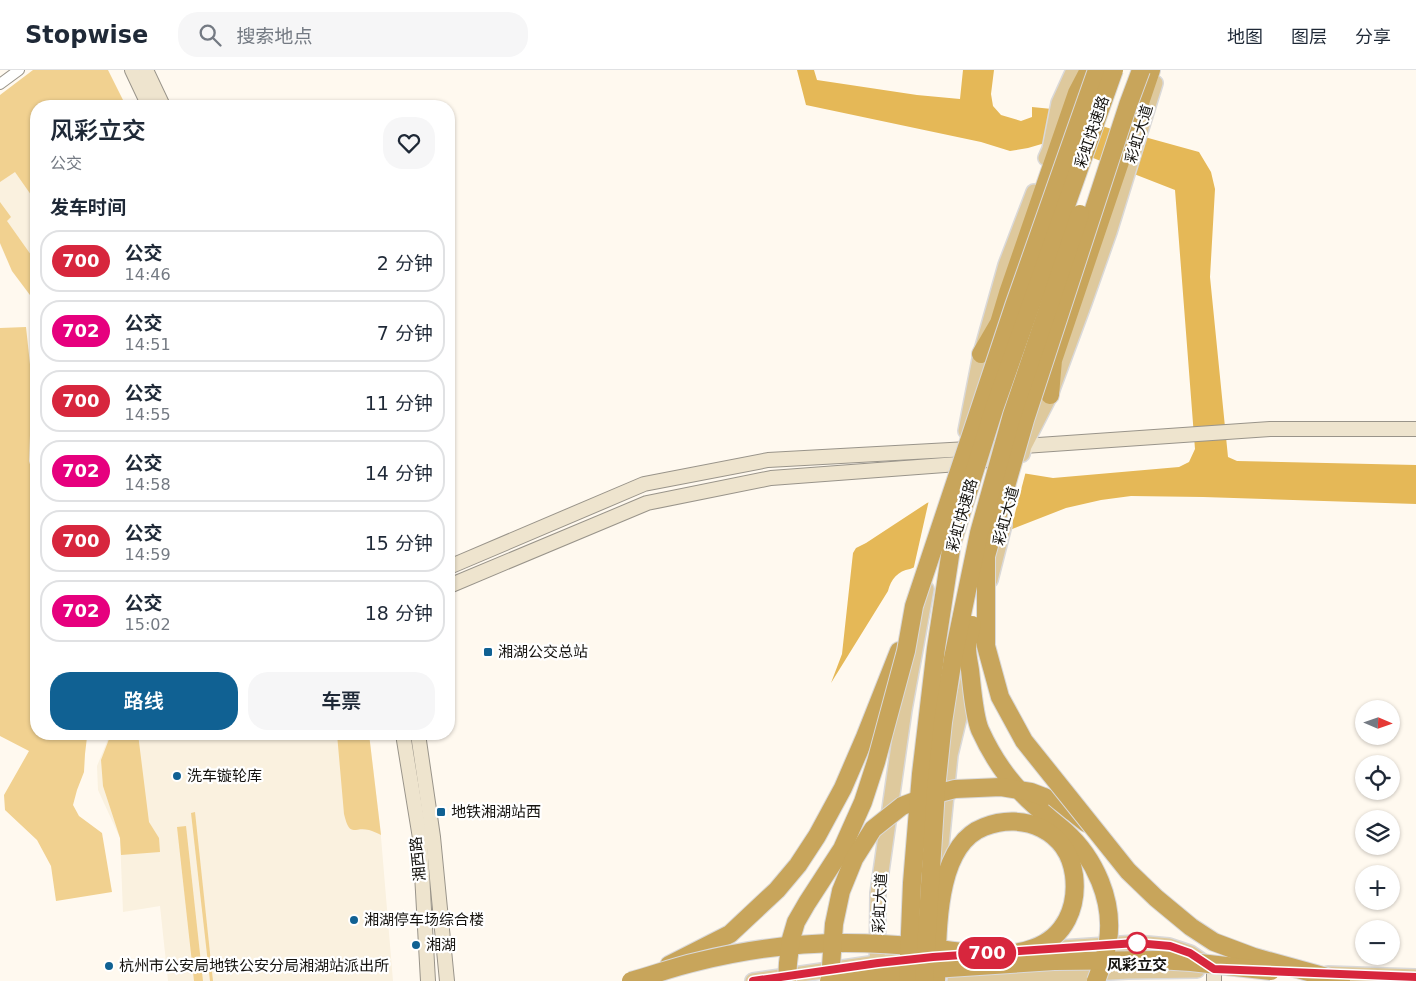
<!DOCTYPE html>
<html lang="zh">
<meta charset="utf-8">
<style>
body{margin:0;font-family:"DejaVu Sans","Noto Sans SC",sans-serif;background:#f6f6f7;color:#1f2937;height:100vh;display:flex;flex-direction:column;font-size:19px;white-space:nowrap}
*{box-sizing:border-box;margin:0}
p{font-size:16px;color:#747a83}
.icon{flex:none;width:28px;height:28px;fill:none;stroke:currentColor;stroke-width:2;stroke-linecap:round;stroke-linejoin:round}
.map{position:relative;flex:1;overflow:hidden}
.panel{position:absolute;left:30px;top:30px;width:425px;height:640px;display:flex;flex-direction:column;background:#fff;border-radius:20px;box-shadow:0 1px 4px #0004}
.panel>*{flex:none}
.badge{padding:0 10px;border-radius:16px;font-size:18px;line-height:32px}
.needle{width:32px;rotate:92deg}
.tools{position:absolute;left:1355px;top:630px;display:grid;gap:10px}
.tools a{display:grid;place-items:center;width:45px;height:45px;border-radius:50%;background:#fff;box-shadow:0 1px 4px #0004;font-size:25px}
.map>.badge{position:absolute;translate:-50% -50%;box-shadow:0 0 0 2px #fff}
h2{padding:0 20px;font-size:19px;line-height:45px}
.round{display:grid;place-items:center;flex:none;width:52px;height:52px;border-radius:20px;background:#f6f6f7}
.headline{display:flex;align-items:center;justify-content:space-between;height:85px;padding:0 20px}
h1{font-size:24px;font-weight:600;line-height:38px}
.primary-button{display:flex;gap:10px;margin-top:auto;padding:10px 20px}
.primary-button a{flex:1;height:58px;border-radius:20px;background:#106193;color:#fff;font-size:20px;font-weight:600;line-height:58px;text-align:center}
.primary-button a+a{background:#f6f6f7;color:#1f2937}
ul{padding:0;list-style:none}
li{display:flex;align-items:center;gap:15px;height:62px;margin:0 10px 8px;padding:0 10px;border:2px solid #e0e1e3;border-radius:20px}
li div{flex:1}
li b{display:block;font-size:19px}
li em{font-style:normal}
li .badge{min-width:55px;font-weight:700;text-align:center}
header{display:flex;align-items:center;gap:30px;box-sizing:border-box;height:70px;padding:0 25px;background:#fff;border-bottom:1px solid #e0e1e3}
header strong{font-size:24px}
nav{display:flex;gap:28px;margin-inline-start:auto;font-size:18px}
.search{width:350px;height:45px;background:#f6f6f7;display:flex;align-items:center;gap:12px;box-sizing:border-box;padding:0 18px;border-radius:20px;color:#747a83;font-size:19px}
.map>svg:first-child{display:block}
.built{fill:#faf1df}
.green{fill:#f1d190}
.water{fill:#e5b857}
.pier{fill:#fff9ef}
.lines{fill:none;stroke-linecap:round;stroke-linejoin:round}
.street-casing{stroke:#99948a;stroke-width:12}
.secondary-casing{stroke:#99948a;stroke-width:16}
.primary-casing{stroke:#dad9d9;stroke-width:18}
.highway-casing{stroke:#dad9d9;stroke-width:20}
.street{stroke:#fff;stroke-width:10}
.secondary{stroke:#eee4ce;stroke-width:14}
.primary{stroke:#dec99d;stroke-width:15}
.highway{stroke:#c8a55b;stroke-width:18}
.highway-bridge-casing{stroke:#dad9d9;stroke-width:20;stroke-linecap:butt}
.highway-bridge{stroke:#c8a55b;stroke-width:18}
.line-casing{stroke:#fff;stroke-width:11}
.line{stroke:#d7263d;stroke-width:8}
.poi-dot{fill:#106193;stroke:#fff;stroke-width:2}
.stop-dot{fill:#fff;stroke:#d7263d;stroke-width:2.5}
.labels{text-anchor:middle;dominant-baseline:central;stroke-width:4.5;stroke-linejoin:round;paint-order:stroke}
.street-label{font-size:15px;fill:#15130f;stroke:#fff}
.poi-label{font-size:15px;fill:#15130f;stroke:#fff;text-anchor:start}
.stop-label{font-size:15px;font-weight:bold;fill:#15130f;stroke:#fff}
</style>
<header>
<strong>Stopwise</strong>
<div class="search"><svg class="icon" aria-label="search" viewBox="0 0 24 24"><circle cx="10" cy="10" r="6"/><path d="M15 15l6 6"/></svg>搜索地点</div>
<nav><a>地图</a><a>图层</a><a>分享</a></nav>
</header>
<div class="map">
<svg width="1416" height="911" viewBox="0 0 1416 911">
<rect width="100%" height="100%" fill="#fff9ef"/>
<g class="built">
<polygon points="0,25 36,58 36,233 12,201 0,174"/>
<polygon points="110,664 369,664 380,755 393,911 168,911 160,836 123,842 120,768 98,720 97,696"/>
</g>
<g class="green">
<polygon points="33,0 108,0 126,36 36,36 36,132 15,102 0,112 0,25"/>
<polygon points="0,132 11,147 7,151 36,192 36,233 12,201 0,173"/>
<polygon points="26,257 32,313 29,391 36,415 36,664 88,664 87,667 85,684 84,702 77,720 73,735 79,746 102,763 112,822 56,831 51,796 37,770 5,740 4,725 29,681 0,666 0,258"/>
<polygon points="111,664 138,664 149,752 159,768 160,782 121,785 120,768 103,716 101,690"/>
<path d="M337 664H369L381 765C377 763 373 761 369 760 354 756 350 769 344 744Z"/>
<polygon points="195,742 213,911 210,911 191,743"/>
<polygon points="186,756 203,911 194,911 177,757"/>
</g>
<path class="water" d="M797 0H814L817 10 917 25 960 29 963 0H994L991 24 993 36 1001 45 1021 51 1032 47V37L1052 39 1126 64 1141 66 1199 82 1211 102 1215 119 1210 207 1228 387 1237 391 1416 395V434L1203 427 1131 426 1101 430 1066 438 910 499C898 501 891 509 888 521L831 613 842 584 853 483 856 478 866 473 927 433 1010 401 1053 408 1179 397 1189 392 1195 379 1175 120 1065 77 1045 73 1028 78 1010 81 981 72 806 35Z"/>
<polygon class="pier" points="1010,399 1026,401 1010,462 913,501 929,430"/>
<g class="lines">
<defs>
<polyline id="street" points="0,14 19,0"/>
<g id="secondary">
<polyline points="132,0 149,36"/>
<polyline points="146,0 163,36"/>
<polyline points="449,497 644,414 768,390 1024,376 1270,359 1416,359"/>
<polyline points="449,516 647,433 771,408 958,394 1009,387"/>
<polyline points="403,664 420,768 428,911"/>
<polyline points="418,664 433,767 447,911"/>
<polyline points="1214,899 1214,911"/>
</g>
<g id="primary">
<polyline points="1046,88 1050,79 1059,33 1074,0"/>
<polyline points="966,361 981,284 1006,195 1034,122"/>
<polyline points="1022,384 1024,376 1050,325 1084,233 1109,162 1155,13"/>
<polyline points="990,510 1004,455"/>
<polyline points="940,785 950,685 969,606"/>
<polyline points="1032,880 1136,873 1169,876 1190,883 1206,894"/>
<polyline points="1328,904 1416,907"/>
<polyline points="753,911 877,893 919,889"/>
<polyline points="877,911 878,823 904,640 926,519"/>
<polyline points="955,911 1128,901 1197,900"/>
</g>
<g id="highway">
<polyline points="981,284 999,253 1008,223 1077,23 1089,0"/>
<polyline points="1050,325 1053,290 1151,0"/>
<polyline points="1044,727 1072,742 1086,753"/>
<polyline points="669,895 730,864 777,820 798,795 817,766 843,718 865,667 899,581"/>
</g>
</defs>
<use href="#street" class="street-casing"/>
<use href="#secondary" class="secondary-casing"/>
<use href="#primary" class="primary-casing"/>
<use href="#highway" class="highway-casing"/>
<use href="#street" class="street"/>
<use href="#secondary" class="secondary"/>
<use href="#primary" class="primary"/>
<use href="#highway" class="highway"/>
<defs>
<g id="highway-bridge">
<polyline points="1141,0 1128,35 1025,350 986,486 986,576 1000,627 1024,671 1128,801 1156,828 1191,857 1214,872 1254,887 1341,911"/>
<path d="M972 555C970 562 968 570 967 578 967 585 969 593 970 600 972 617 974 646 980 660 990 682 1004 704 1020 721 1033 736 1050 748 1065 761 1095 788 1114 831 1108 871 1106 885 1101 898 1096 911"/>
<path d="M631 911C653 905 674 897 696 892 744 880 795 873 845 873 874 873 903 875 932 878 963 882 1003 890 1034 878 1065 867 1078 837 1074 805 1068 761 1024 741 984 757 934 776 938 866 936 911"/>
<polyline points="787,911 788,893 791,869 796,852 807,833 842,779 863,732 876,692 906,581 914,536 1014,236 1097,0"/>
<polyline points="829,911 918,900 1054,891 1158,890 1191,892 1271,901"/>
<polyline points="830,911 834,854 841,821 854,789 873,759 902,736 928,726 955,719 1001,717 1031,722 1044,727"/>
<polyline points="908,911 912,813 921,704 936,578 952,473 994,339 1114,0"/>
<polyline points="924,911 936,719 943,652 953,588 979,463 1012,345 1080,144"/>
</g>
</defs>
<use href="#highway-bridge" class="highway-bridge-casing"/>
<use href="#highway-bridge" class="highway-bridge"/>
</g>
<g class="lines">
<defs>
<polyline id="line" points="753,911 878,893 933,887 1136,873 1170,876 1190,883 1214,899 1416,907"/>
</defs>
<use href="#line" class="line-casing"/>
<use href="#line" class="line"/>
</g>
<g class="poi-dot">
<rect x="483" y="577" width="10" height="10" rx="2.5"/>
<circle cx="177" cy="706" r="5"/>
<rect x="436" y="737" width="10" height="10" rx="2.5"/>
<circle cx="354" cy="850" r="5"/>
<circle cx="416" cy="875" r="5"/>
<circle cx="109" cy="896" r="5"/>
</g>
<circle class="stop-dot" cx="1137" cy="873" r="10"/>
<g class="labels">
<g class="street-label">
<text transform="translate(1092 62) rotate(-71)">彩虹快速路</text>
<text transform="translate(1139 64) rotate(-73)">彩虹大道</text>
<text transform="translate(962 445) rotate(-74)">彩虹快速路</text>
<text transform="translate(1006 446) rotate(-75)">彩虹大道</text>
<text transform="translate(418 789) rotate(-96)">湘西路</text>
<text transform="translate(880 833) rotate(-87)">彩虹大道</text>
</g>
<g class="poi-label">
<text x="498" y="582">湘湖公交总站</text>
<text x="187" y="706">洗车镟轮库</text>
<text x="451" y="742">地铁湘湖站西</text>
<text x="364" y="850">湘湖停车场综合楼</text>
<text x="426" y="875">湘湖</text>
<text x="119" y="896">杭州市公安局地铁公安分局湘湖站派出所</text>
</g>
<g class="stop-label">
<text x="1137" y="895">风彩立交</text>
</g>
</g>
</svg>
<div class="tools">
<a><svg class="needle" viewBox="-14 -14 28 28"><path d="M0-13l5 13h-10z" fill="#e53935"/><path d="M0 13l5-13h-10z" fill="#747a83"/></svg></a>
<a><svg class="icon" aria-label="locate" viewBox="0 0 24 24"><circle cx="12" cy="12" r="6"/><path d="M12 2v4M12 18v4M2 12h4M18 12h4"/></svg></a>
<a><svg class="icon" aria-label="layers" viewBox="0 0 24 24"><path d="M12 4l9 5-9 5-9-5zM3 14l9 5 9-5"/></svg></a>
<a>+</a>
<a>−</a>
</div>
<b class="badge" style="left:987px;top:883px;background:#d7263d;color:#fff">700</b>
<section class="panel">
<div class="headline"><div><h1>风彩立交</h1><p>公交</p></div><a class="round"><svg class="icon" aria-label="heart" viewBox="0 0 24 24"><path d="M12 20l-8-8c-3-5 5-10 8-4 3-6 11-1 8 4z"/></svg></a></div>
<h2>发车时间</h2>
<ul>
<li><span class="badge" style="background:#d7263d;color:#fff">700</span><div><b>公交</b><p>14:46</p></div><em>2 分钟</em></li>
<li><span class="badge" style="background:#e6007e;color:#fff">702</span><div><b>公交</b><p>14:51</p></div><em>7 分钟</em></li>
<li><span class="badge" style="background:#d7263d;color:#fff">700</span><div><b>公交</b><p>14:55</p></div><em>11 分钟</em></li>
<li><span class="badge" style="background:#e6007e;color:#fff">702</span><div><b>公交</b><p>14:58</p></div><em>14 分钟</em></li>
<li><span class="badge" style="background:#d7263d;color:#fff">700</span><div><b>公交</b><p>14:59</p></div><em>15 分钟</em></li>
<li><span class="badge" style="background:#e6007e;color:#fff">702</span><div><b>公交</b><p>15:02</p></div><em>18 分钟</em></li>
</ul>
<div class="primary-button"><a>路线</a><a>车票</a></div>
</section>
</div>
